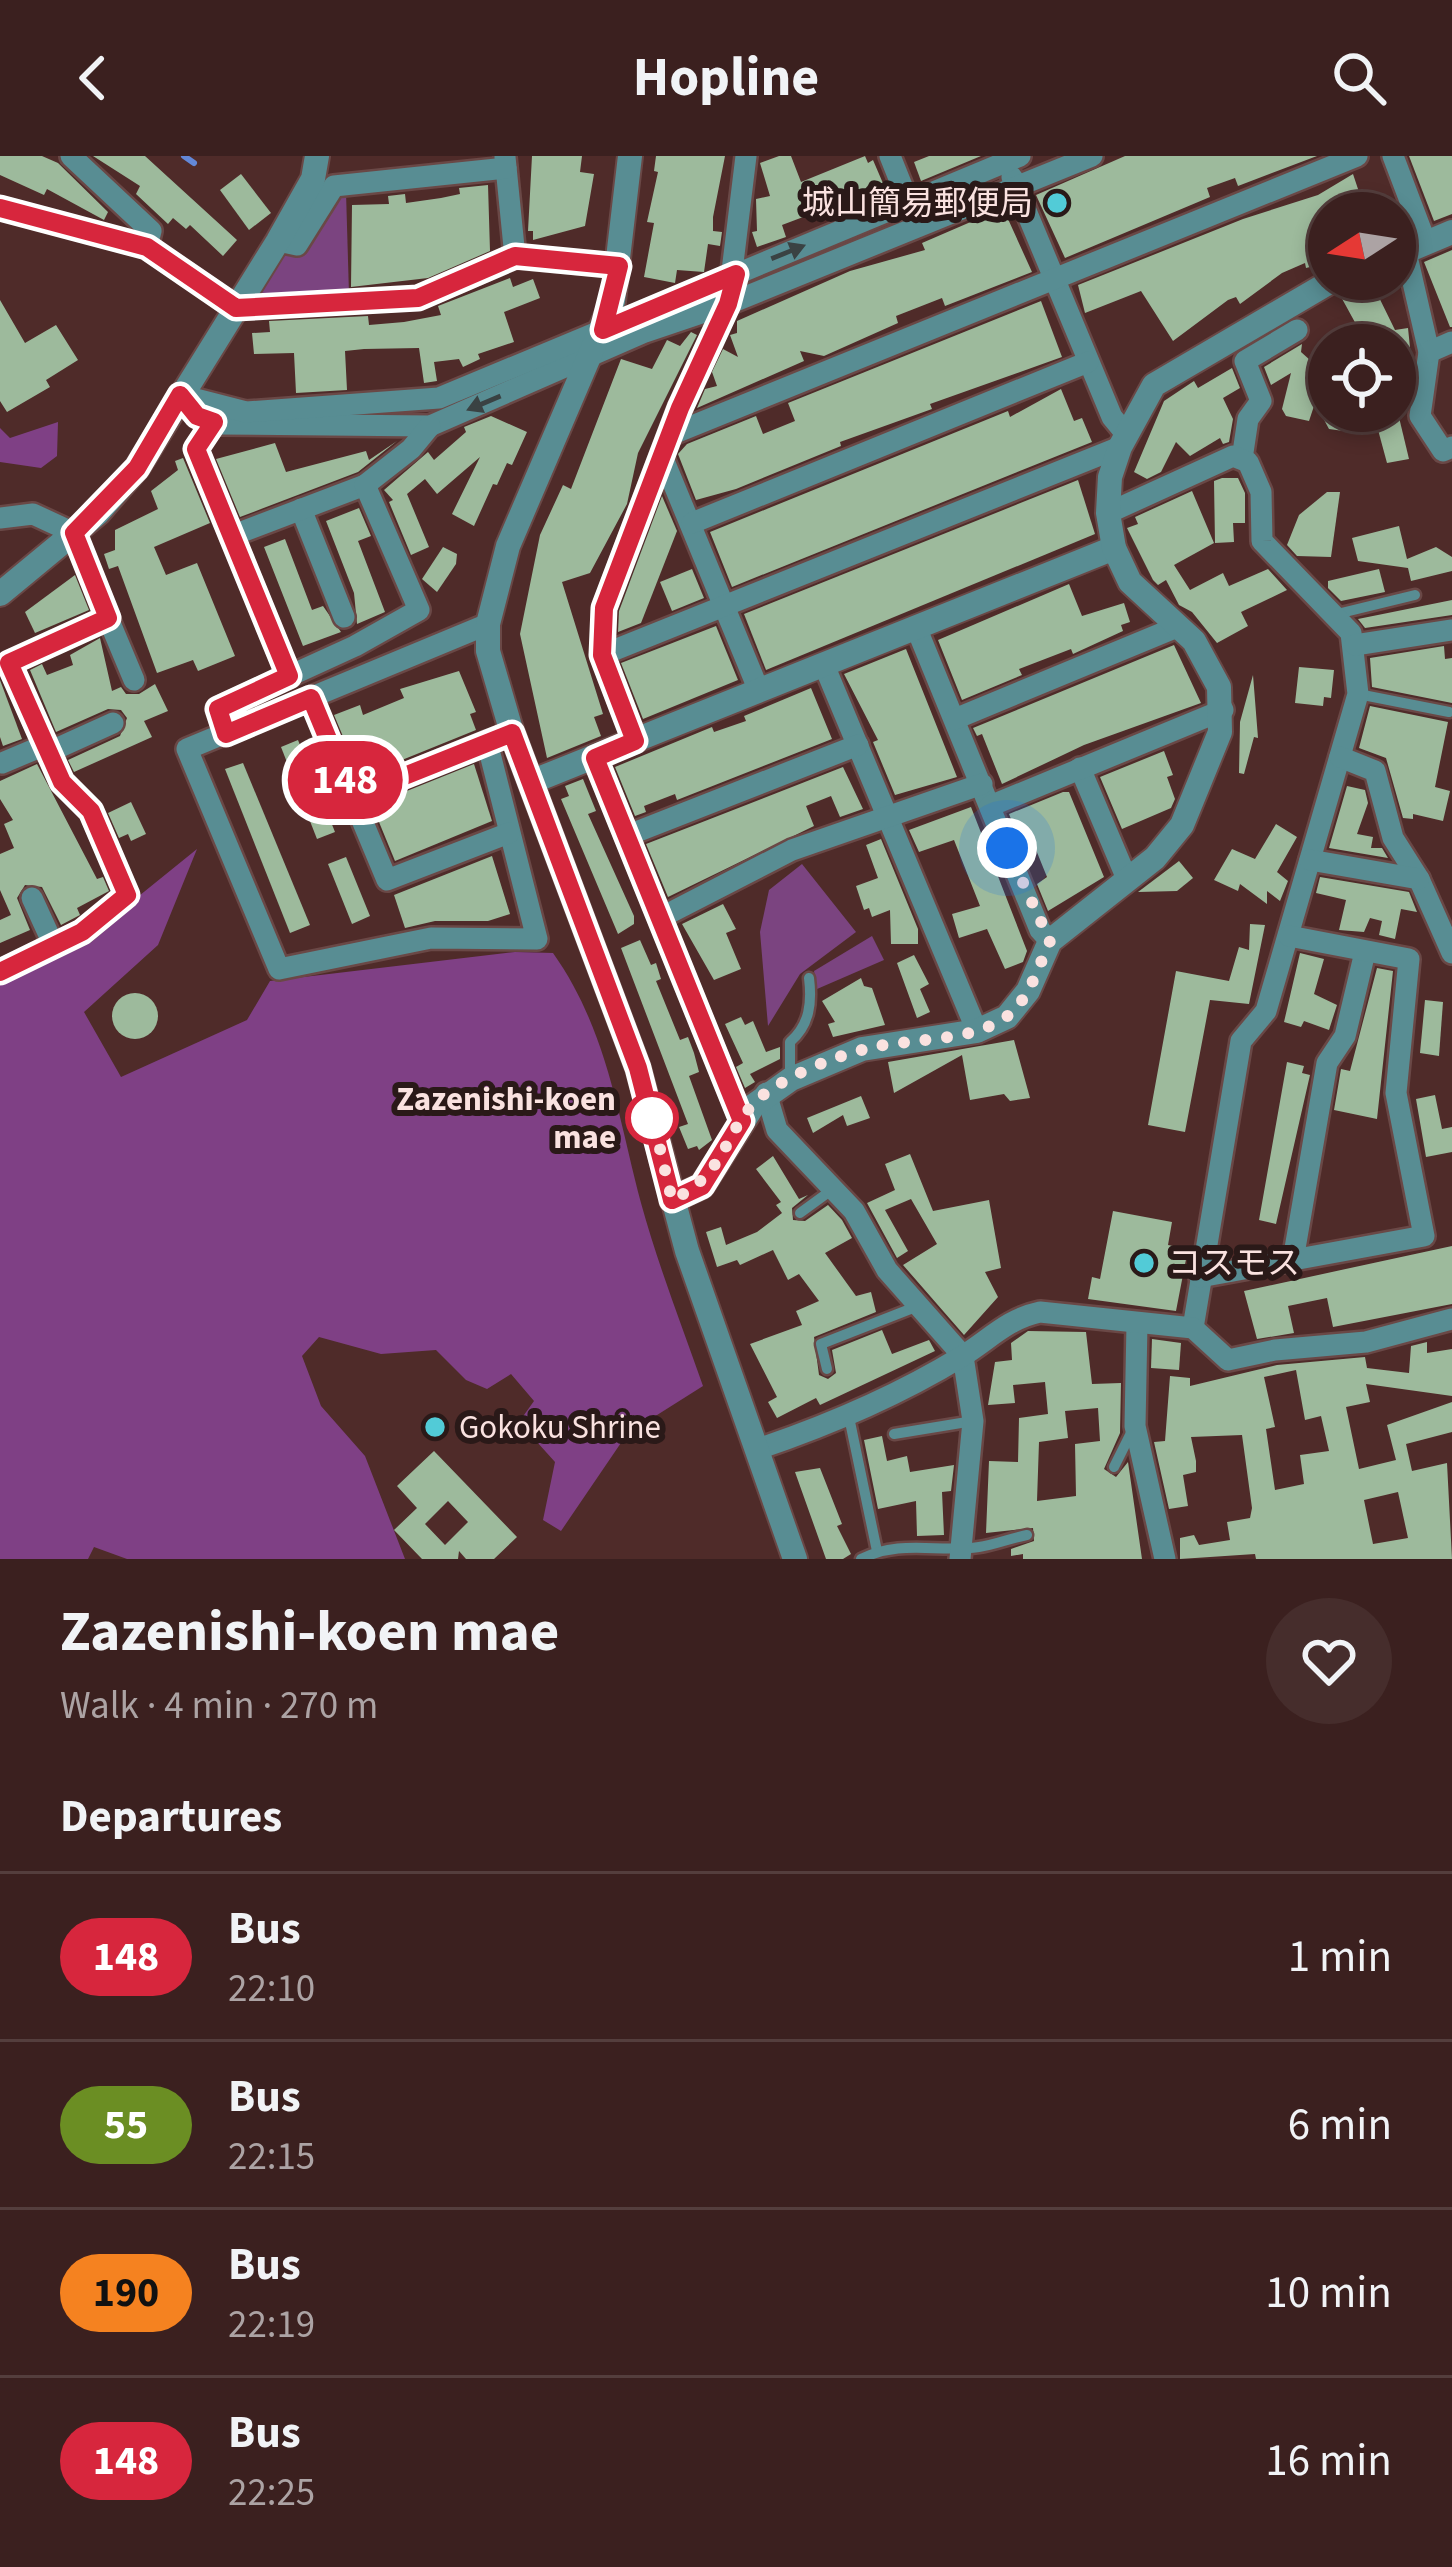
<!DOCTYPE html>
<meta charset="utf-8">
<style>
body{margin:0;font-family:"Source Sans 3","Noto Sans JP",sans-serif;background:#462d2c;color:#f1f3f6;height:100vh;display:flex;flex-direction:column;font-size:45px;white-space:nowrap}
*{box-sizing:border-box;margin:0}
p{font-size:39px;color:#aca3a4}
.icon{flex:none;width:66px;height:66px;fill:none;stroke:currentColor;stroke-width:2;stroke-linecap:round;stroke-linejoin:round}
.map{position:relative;height:1403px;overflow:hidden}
.side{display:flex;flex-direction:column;background:#3b201f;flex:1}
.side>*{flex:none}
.badge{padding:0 24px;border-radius:39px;font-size:42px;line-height:78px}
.needle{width:78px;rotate:258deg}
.buttons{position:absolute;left:1308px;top:36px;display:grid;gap:24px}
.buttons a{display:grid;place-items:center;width:108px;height:108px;border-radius:50%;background:#3b201f;box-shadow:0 6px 18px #0003,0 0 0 3px #543e3d;font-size:60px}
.you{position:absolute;width:60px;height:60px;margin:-30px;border:9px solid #fff;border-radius:50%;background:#1a73e8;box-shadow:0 0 0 18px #1a73e833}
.map>.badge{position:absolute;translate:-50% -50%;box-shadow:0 0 0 6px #fff}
h2{padding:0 60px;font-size:45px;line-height:108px}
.round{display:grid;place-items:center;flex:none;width:126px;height:126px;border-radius:63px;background:#462d2c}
.summary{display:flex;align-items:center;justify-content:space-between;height:204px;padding:0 60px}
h1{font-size:57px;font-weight:700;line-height:90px}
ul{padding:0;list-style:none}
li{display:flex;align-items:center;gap:36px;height:168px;padding:0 60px;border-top:3px solid #543e3d}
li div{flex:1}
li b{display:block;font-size:45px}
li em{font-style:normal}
li .badge{min-width:132px;font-weight:700;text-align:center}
header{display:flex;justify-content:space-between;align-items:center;height:156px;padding:0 60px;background:#3b201f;font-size:54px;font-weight:700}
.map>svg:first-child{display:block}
.green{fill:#7b4480}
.forest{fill:#7f4085}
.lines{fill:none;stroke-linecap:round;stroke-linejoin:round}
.stream{stroke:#6388d7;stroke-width:6}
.building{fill:#9dba9c;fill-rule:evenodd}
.service-casing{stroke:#6a4846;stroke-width:15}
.minor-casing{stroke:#6a4846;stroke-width:26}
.tertiary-casing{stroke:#6a4846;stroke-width:28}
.service{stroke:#588d93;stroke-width:10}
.minor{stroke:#588d93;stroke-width:21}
.tertiary{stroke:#588d93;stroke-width:24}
.oneway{fill:#3a4243}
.line-casing{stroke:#fff;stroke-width:27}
.line{stroke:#d7263d;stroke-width:18}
.walk{stroke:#fae2e0;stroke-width:12;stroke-dasharray:0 21.6}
.poi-dot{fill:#52cbd7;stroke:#2a1918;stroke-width:4.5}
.stop-dot{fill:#fff;stroke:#d7263d;stroke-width:6}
.labels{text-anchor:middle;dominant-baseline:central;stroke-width:12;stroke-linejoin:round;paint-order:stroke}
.poi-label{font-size:33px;fill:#fae2e0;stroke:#2a1918;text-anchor:start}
.stop-label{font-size:33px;font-weight:bold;fill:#fae2e0;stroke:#2a1918;text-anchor:end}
</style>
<header><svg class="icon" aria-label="back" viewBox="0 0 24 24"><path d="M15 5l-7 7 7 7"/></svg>Hopline<svg class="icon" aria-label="search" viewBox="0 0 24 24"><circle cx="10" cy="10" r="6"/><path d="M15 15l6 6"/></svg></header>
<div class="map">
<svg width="1452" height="1403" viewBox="0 0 1452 1403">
<rect width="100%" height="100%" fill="#4f2b29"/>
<g class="green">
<polygon points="346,36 349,138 261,144 255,137 284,94"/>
<polygon points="802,708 856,776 800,818 768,870 760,776 769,734"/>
<polygon points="872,780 884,804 817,833 814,815"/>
</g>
<g class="forest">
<polygon points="58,266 57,300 41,312 0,306 0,272 10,282"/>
<path d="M197 693 158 789 84 856 121 921 247 864 270 825 515 796 553 797C607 873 618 960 641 1047 658 1109 682 1170 703 1230L627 1278 561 1375 543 1364 555 1306 519 1266 534 1245 511 1218 487 1233 466 1224 436 1194 381 1198 319 1181 302 1200 321 1250 365 1300 405 1403H127L94 1391 88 1403H0V824L87 782Z"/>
</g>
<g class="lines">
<polyline class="stream" points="184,0 194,7"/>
</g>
<g class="building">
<polygon points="0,0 42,0 58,7 108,56 104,64 47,33 44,39 0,19"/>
<polygon points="93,0 145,0 237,84 223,100 190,69 186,73 173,62 168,68 136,38 140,30"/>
<polygon points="532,0 582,0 580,16 594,18 585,70 533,84 533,75 528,75"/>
<polygon points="656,0 725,0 713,61 713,75 722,76 720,90 708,88 704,116 677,114 675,127 644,121 654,67 647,66 658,16 654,15"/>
<polygon points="779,0 791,0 801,26 865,0 868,7 873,4 888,39 832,62 827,52 782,69 786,81 757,91 752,76 757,75 756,43 770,40 760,7"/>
<polygon points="929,0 981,0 921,25 914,6"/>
<polygon points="1125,0 1317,0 1238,30 1235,22 1207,32 1210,41 1065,102 1036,39"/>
<polygon points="1409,0 1452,0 1452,58 1434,65"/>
<polygon points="241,18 271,57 249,74 220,34"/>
<polygon points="1353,18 1364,51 1329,57 1316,66 1326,107 1306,112 1305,107 1282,117 1240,148 1236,141 1228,144 1173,185 1141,135 1085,157 1078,129 1243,63 1318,39"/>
<polygon points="488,29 490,95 428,122 351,131 352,49 389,48 388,40 405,38 406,47 441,42 460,38 459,32"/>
<polygon points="1003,52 1032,116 945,150 942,142 896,160 898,167 824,200 800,195 804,205 697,252 705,233 717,230 712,216 723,193 738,201 730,179 737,177 737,165 850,115 925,94 922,87"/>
<polygon points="1452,94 1452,171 1450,171 1424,106"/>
<polygon points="510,122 513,131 533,123 540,142 504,156 514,186 478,198 480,203 463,211 459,203 434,206 437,225 424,227 419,192 364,193 345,195 347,234 296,237 294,197 254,198 252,177 270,176 269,165 368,160 369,169 404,166 441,159 438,150"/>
<polygon points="1370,123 1395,174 1408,172 1412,211 1395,219 1395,189 1363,189 1378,182 1375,175 1363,181 1340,139"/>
<polygon points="0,144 25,187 56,169 78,204 46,224 50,231 7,256 0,245"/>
<polygon points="1041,145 1062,201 930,248 932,253 840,286 841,290 736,333 696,344 678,298 687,288 756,260 763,278 795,265 788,247"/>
<polygon points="691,176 697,179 638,297 627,348 590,417 562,426 603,558 594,561 601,580 547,602 520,478 540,379 563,329 571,333 621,203 652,213 667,184 680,190"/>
<polygon points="1302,188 1301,196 1329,221 1329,255 1345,255 1358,277 1329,273 1315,247 1309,265 1286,260 1282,253 1291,217 1271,229 1264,211"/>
<polygon points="1232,212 1240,232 1223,242 1233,263 1229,286 1223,288 1220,282 1190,300 1176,286 1161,316 1147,323 1134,316 1164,245 1194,225 1198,232"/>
<polygon points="1061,233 1074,265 1082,262 1092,286 732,431 710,376 1008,255 1010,261"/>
<polygon points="1397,253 1409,303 1387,307 1374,259"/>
<polygon points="491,260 527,276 512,309 507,307 497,329 493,328 474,370 452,358 480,301 437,338 425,323 407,338 429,391 411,399 389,346 393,344 384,334 428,296 434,304 466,276 464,271"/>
<polygon points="397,285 358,316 240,361 216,303 275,287 286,316 366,295 369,304"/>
<polygon points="183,302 210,367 154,391 166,419 197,407 235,500 198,515 193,504 157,517 118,410 109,413 104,398 115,394 115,374 158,353 151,335 178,314 175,305"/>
<polygon points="1222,322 1238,322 1245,337 1245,367 1233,367 1234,386 1215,387 1214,325"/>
<polygon points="1078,324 1095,378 766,514 744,458"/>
<polygon points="1192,335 1214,387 1174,409 1190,434 1223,417 1229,430 1268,413 1287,434 1241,456 1248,470 1217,487 1192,456 1179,449 1166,424 1158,429 1153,424 1127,372 1138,368 1135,361"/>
<polygon points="1327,336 1340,336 1331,401 1297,400 1287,389 1299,359"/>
<polygon points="662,340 677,375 641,467 618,476 619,455"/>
<polygon points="359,352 371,380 358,385 385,456 357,468 354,437 326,365"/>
<polygon points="1399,370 1407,403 1436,391 1452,401 1452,415 1411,425 1408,412 1358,405 1352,382"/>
<polygon points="285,383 312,454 323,450 341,476 303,490 264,391"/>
<polygon points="443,391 457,398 456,408 437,436 422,423"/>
<polygon points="692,413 704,442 672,455 660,426"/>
<polygon points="1379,413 1385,436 1341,445 1328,432 1328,425"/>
<polygon points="75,419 89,454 35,477 25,456"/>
<polygon points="1069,428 1082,460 1124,447 1130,466 1121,469 1123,475 1073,498 1071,493 1019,513 1022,519 962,544 938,484"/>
<polygon points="1452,444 1452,459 1365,472 1358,463"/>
<polygon points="716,470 738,524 643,563 621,507"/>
<polygon points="100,482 112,535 121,531 126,538 139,538 155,528 168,555 144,565 152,581 74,616 68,604 120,580 127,562 121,554 108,553 56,576 30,514 42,508 47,519 73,509 70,499"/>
<polygon points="1174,489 1201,547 1084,589 1002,628 982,578 977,580 973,572"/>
<polygon points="1444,490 1445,503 1452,502 1452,547 1372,531 1370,502"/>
<polygon points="906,493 957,621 895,639 873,586 878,584 844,518"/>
<polygon points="1299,511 1334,514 1331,542 1324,541 1323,550 1295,547"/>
<polygon points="459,515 476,556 470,558 476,574 360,621 334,559 360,549 363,559 404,542 400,533"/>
<polygon points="1253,519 1258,582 1254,581 1244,618 1239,617 1240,566"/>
<polygon points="0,524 22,583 3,590 0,581"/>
<polygon points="811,532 832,583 677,644 675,638 644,650 646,656 635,660 615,611 712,571 714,576 746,565 744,560"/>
<polygon points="1370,550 1448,566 1435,631 1450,635 1443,665 1413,658 1413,663 1403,662 1386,602 1359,592"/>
<polygon points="298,584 335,676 317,683 281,591"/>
<polygon points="1164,595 1173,619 1167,621 1175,643 1171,652 1122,673 1100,621"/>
<polygon points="243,607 310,769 290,777 225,613"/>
<polygon points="37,608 97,723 103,721 109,735 77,752 80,759 61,769 42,731 25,729 17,742 30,774 0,787 0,764 11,759 0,734 0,698 14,692 4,668 13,664 0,643 0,625"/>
<polygon points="474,608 492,665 395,705 372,649"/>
<polygon points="843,611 863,653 840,661 831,640 806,650 814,670 668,741 646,688"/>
<polygon points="583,623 596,655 588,658 634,760 634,768 618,778 561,643 569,640 565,630"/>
<polygon points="1347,630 1365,634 1368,647 1357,678 1373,681 1371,692 1382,692 1388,702 1329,692"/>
<polygon points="1063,636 1069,636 1104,721 1048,755 1037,728 1047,721 1030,679 1019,683 1009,658"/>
<polygon points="131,646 146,678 131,685 128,678 119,682 108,657"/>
<polygon points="971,651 1027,795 1023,806 1005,813 987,773 959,782 952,758 980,750 954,684 919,696 909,674"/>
<polygon points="1276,668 1297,681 1277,716 1288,725 1280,745 1267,735 1267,748 1240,728 1238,735 1214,724 1232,693 1255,703"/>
<polygon points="881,683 918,773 918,788 891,788 890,754 872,761 869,752 864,754 856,730 878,722 866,689"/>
<polygon points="492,700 510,758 488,765 435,765 405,772 394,739"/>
<polygon points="346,701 370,760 352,768 328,708"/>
<polygon points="1179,705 1193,722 1177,735 1138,736"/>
<polygon points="1320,721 1409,736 1417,756 1401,753 1395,783 1379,779 1382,765 1370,762 1364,776 1339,774 1346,744 1316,737"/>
<polygon points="723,748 736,773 726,777 741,813 714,824 682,768"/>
<polygon points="1250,768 1265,769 1249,848 1210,844 1185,976 1148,969 1176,815 1229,825 1239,791 1249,794"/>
<polygon points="640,784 651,809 656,807 661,823 656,825 680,884 688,881 694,897 699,916 689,920 712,984 699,994 697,990 688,993 679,971 688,968 621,792"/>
<polygon points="1300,797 1324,803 1314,838 1337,849 1329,874 1304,865 1301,871 1284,866"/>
<polygon points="914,799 929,828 920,833 930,856 917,862 897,807"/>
<polygon points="1377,812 1393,815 1377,963 1334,954 1341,913 1350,915"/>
<polygon points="861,822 864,830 872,832 885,869 833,881 828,868 835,866 822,845"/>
<circle cx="135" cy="860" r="23"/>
<polygon points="1425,844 1443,846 1439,900 1420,897"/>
<polygon points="741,861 745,869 753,865 766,896 780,891 780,903 750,918 755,926 745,932 736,911 743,907 725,868"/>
<polygon points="1014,884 1030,942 1010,945 1004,938 970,944 962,899 894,937 888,906"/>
<polygon points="1287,906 1304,910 1302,917 1310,919 1276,1068 1259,1064"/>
<polygon points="1435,939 1442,973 1452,971 1452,996 1426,1001 1416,943"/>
<polygon points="861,940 870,962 847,970 843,959 813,977 807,962"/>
<polygon points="910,998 933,1055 989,1044 1001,1112 985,1116 998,1141 964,1179 903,1109 937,1088 911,1043 885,1054 908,1095 897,1102 867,1047 895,1034 885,1008"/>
<polygon points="773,1000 799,1043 808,1039 792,1052 793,1064 805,1065 828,1049 842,1064 852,1082 825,1097 856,1140 871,1136 876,1156 814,1181 819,1219 828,1223 836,1217 832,1194 882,1174 892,1198 929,1184 935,1195 820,1249 816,1242 777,1262 768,1246 777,1241 750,1188 802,1169 796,1155 819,1145 799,1118 788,1124 773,1094 740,1109 737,1104 717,1111 706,1076 721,1071 726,1089 757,1076 782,1057 776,1049 781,1046 756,1013"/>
<polygon points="1113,1055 1172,1066 1168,1089 1188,1093 1176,1155 1088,1143 1092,1121 1100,1123"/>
<polygon points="1452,1090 1452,1148 1333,1171 1327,1142 1288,1150 1294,1177 1257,1183 1244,1135"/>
<path d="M1028 1175 1086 1176 1092 1228 1121 1227 1120 1277 1104 1313 1116 1321 1128 1306 1142 1403H1023V1398L1011 1400V1393L1034 1385 1033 1372 986 1377 989 1305 1018 1306 1019 1262 1048 1258 1045 1226 1013 1229 1015 1247 988 1249 995 1206 1012 1204 1011 1187ZM1098 1252 1100 1285 1075 1288 1076 1340 1037 1345 1039 1286 1068 1282 1065 1255Z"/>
<polygon points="1152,1183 1181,1187 1179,1214 1151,1212"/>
<path d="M1427 1186V1197L1452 1193V1240L1366 1228 1370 1246 1346 1251 1359 1313 1396 1304 1387 1269 1452 1246V1276L1406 1288 1412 1315 1447 1307 1452 1403H1256L1255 1398 1180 1403V1382L1194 1379 1199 1389 1230 1384 1227 1366 1250 1362 1252 1352 1242 1279 1191 1281 1196 1305V1316L1183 1319 1188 1350 1169 1353 1154 1286 1165 1285 1170 1220 1190 1222V1230L1277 1209 1365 1201 1367 1212 1409 1217 1411 1190ZM1296 1214 1305 1264 1321 1260 1329 1295 1300 1299 1304 1328 1275 1334 1266 1273 1275 1271 1264 1221ZM1398 1336 1408 1382 1373 1388 1364 1344Z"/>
<polygon points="882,1280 887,1305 907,1300 910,1316 954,1309 951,1335 942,1336 944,1379 917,1380 916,1345 878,1353 864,1284"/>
<path d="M434 1295 517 1381 494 1403H466L459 1395 458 1403H422L394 1374 417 1352 397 1330ZM448 1345 468 1366 445 1389 425 1368Z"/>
<polygon points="820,1312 842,1368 837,1370 851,1398 843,1403 826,1403 795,1316"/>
</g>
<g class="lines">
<defs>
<g id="service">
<polyline points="1337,458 1415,439"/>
<polyline points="1358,538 1449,556"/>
<path d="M790 920V886C810 869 812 846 809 822"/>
<polyline points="800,1057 833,1033"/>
<polyline points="827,1213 821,1188 918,1150"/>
<polyline points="849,1261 877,1395"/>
<polyline points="894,1278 973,1265"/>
<polyline points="1114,1311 1133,1273"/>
<path d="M861 1403C901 1383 937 1397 979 1391 994 1389 1011 1382 1027 1379"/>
</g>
<g id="minor">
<polyline points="71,0 151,75 147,91"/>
<polyline points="890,0 912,55"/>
<polyline points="1393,0 1426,87"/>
<polyline points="505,1 515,101"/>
<polyline points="1012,21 1112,261 1126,278"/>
<polyline points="0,52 147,91 236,152 418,142 515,101 619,110"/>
<polyline points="278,85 297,89 334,30 506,12"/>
<polyline points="1406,96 1429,196 1420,260 1443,295 1452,291"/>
<polyline points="1429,196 1452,186"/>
<polyline points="180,239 197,260 219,268 430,270 645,176 728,148 1092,0"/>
<polyline points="180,239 246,256 439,242 1020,0"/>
<polyline points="213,266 196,293 289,520"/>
<polyline points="670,279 1357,0"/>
<polyline points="662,300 759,535"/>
<polyline points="1242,303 1248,263 1261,245 1245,205 1297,174"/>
<polyline points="301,353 344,461"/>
<polyline points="1108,357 1233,300 1248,306 1261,336 1262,385 1351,477 1358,538 1266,855 1241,885 1193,1172"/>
<polyline points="0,362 33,358 74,377 108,462 9,507 62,627 91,655 127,739 83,776 0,816"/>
<polyline points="692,367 1088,206"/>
<polyline points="231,380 365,329"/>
<polyline points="108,462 134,524"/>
<polyline points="488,468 187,593 279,813 431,782 537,783 487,586 512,577"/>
<polyline points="916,471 1040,774 1050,785"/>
<polyline points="1355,489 1452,474"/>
<polyline points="602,499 1120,291"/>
<polyline points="824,509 977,875"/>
<polyline points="311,542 387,724 509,677"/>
<polyline points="955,563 1177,471"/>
<polyline points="226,577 217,553 355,490 419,454 365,329 411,293 430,270"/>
<polyline points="635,585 602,499 604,452 679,252 728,148 746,0"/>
<polyline points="49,596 113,567"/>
<polyline points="1340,601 1375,615 1393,682 1419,723 1452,797"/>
<polyline points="595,602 742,965"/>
<polyline points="2,607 45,589"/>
<polyline points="1080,612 1127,723"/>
<polyline points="352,641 487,586"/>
<polyline points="990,650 1223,554"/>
<polyline points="626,680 858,589"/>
<polyline points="1310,704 1419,723"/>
<polyline points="32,742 54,790"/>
<polyline points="660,762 792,694 982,628"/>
<polyline points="766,937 777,974 854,1055 887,1114 963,1200 973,1265 960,1403"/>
<polyline points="1293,1104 1327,907 1345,880 1365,796"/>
<polyline points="1200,1121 1424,1080 1396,937 1409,803 1289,780"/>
<polyline points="1137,1168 1135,1270 1165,1403"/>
<path d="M758 1293C829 1269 897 1240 961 1201 989 1184 1007 1163 1040 1156L1193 1172 1228 1204 1275 1194 1366 1186 1452 1163"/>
</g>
<g id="tertiary">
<polyline points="630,0 613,145 508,390 488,468 488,495 512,577 638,912 687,1095 795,1403"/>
<polyline points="1395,100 1452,76"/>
<polyline points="0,438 98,357 137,312 278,85 313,23 317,0"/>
<polyline points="531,626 1114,392"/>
<polyline points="672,1044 702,1030 753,950 791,923 862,893 977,875 1007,861 1028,835 1050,785 1155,702 1182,669 1220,576 1219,531 1194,485 1130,426 1114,392 1108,357 1110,321 1120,291 1154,229 1335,123"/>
</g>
</defs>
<use href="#service" class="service-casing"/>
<use href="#minor" class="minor-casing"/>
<use href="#tertiary" class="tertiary-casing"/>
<use href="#service" class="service"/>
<use href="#minor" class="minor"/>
<use href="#tertiary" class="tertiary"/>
</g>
<defs><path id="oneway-solid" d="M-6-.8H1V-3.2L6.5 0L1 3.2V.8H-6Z" transform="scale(3)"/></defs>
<g class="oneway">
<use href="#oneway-solid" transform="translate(788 96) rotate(-22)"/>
<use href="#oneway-solid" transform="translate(484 247) rotate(157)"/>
</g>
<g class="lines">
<defs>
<polyline id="line" points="0,52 147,91 236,152 418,142 515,100 619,110 603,174 736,118 728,148 680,252 604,452 602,499 635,585 595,602 742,965 702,1030 672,1044 638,912 512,577 352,641 311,542 226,578 218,553 289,520 196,293 214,266 197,260 180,239 137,312 74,377 108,462 9,507 62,626 91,655 127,739 82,776 0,816"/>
</defs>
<use href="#line" class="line-casing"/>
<use href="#line" class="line"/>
<path class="walk" d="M652 962 649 946 672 1044C733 1014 722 969 767 936 794 917 836 900 869 892 913 881 985 888 1017 851 1032 833 1040 807 1050 785L1007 692"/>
</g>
<g class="poi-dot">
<circle cx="1057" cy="47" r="12"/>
<circle cx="1144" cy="1107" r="12"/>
<circle cx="435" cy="1271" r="12"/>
</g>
<circle class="stop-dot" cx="652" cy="962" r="24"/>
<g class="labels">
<g class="poi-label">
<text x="1033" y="47" text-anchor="end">城山簡易郵便局</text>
<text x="1168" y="1107">コスモス</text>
<text x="459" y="1271">Gokoku Shrine</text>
</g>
<g class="stop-label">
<text x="616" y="943">Zazenishi-koen<tspan x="616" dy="38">mae</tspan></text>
</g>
</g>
</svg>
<div class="buttons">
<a><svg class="needle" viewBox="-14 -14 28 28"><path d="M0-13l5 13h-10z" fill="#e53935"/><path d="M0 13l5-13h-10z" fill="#aca3a4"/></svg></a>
<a><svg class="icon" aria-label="locate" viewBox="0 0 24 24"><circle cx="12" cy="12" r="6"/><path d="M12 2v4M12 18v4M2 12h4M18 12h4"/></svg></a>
</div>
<div class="you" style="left:1007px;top:692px"></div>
<b class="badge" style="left:345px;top:624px;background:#d7263d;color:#fff">148</b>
</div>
<section class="side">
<div class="summary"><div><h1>Zazenishi-koen mae</h1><p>Walk · 4 min · 270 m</p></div><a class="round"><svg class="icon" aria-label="heart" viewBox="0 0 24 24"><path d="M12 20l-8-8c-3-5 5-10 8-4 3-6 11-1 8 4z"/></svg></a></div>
<h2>Departures</h2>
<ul>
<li><span class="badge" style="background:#d7263d;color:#fff">148</span><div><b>Bus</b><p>22:10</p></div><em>1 min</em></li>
<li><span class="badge" style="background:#6b8e23;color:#fff">55</span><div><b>Bus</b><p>22:15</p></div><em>6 min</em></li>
<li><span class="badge" style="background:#f58220;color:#111">190</span><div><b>Bus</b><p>22:19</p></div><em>10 min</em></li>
<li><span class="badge" style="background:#d7263d;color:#fff">148</span><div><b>Bus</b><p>22:25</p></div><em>16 min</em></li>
</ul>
</section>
